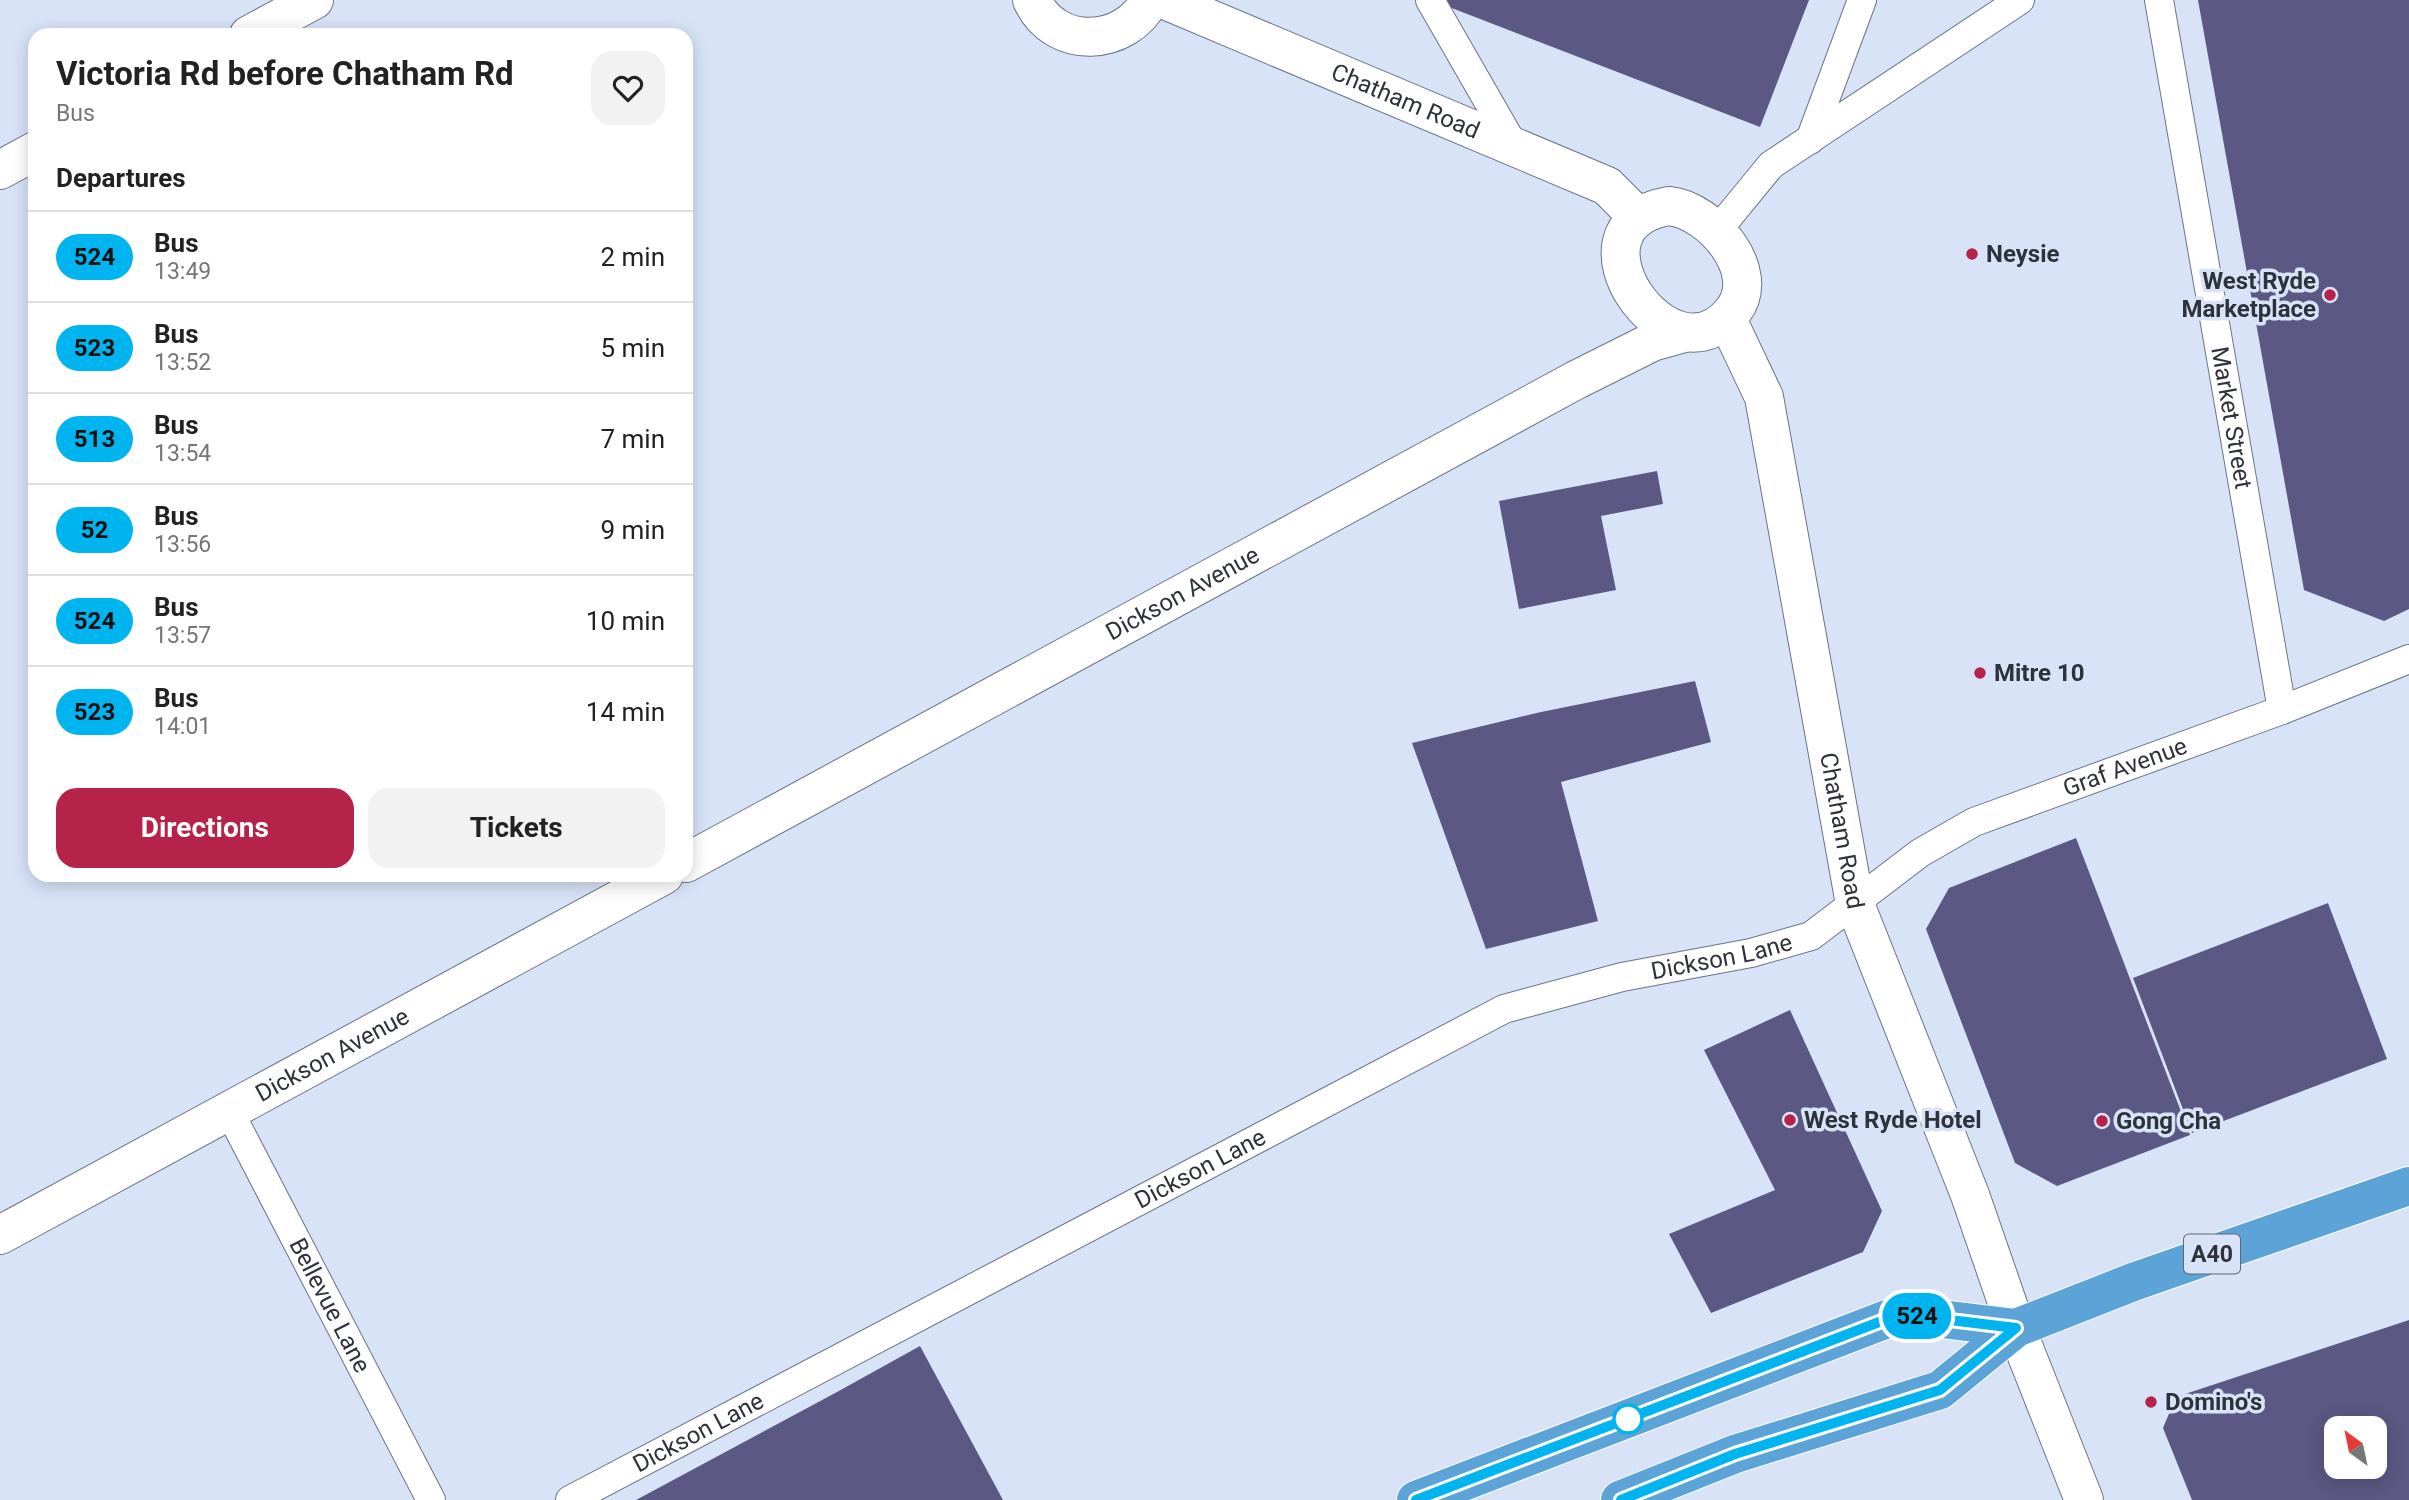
<!DOCTYPE html>
<style>
body{margin:0;font-family:Roboto,sans-serif;background:#f2f2f2;color:#222;height:100vh;display:flex;flex-direction:column;font-size:26px;white-space:nowrap}
*{box-sizing:border-box;margin:0}
p{font-size:23px;color:#767676}
.icon{flex:none;width:38px;height:38px;fill:none;stroke:currentColor;stroke-width:2;stroke-linecap:round;stroke-linejoin:round}
.map{position:relative;flex:1;overflow:hidden}
.panel{position:absolute;left:28px;top:28px;width:665px;height:854px;display:flex;flex-direction:column;background:#fff;border-radius:21px;box-shadow:0 4px 18px #0003}
.panel>*{flex:none}
.badge{padding:0 14px;border-radius:23px;font-size:24px;line-height:46px}
.needle{width:46px;rotate:327deg}
.fabs{position:absolute;left:2324px;top:1416px;display:grid;gap:14px}
.fabs a{display:grid;place-items:center;width:63px;height:63px;border-radius:14px;background:#fff;box-shadow:0 4px 18px #0003;font-size:35px}
.map>.badge{position:absolute;translate:-50% -50%;box-shadow:0 0 0 4px #fff}
h2{padding:0 28px;font-size:26px;line-height:63px}
.round{display:grid;place-items:center;flex:none;width:74px;height:74px;border-radius:21px;background:#f2f2f2}
.head{display:flex;align-items:center;justify-content:space-between;height:119px;padding:0 28px}
h1{font-size:33px;font-weight:700;line-height:52px}
.primary-button{display:flex;gap:14px;margin-top:auto;padding:14px 28px}
.primary-button a{flex:1;height:80px;border-radius:21px;background:#b5234a;color:#fff;font-size:28px;font-weight:700;line-height:80px;text-align:center}
.primary-button a+a{background:#f2f2f2;color:#222}
ul{padding:0;list-style:none}
li{display:flex;align-items:center;gap:21px;height:91px;padding:0 28px;border-top:2px solid #e0e0e0}
li div{flex:1}
li b{display:block;font-size:26px}
li em{font-style:normal}
li .badge{min-width:77px;font-weight:700;text-align:center}
.map>svg:first-child{display:block}
.building{fill:#5b5983;fill-rule:evenodd}
.lines{fill:none;stroke-linecap:round;stroke-linejoin:round}
.lane-casing{stroke:#6b7486;stroke-width:30}
.street-casing{stroke:#6b7486;stroke-width:40}
.secondary-casing{stroke:#6b7486;stroke-width:40}
.highway-casing{stroke:#fff;stroke-width:40}
.lane{stroke:#fff;stroke-width:28}
.street{stroke:#fff;stroke-width:38}
.secondary{stroke:#fff;stroke-width:38}
.highway{stroke:#5ca3d8;stroke-width:38}
.line-casing{stroke:#fff;stroke-width:16}
.line{stroke:#00b5ef;stroke-width:10}
.poi-dot{fill:#b5234a;stroke:#d8e3f8;stroke-width:2.5}
.stop-dot{fill:#fff;stroke:#00b5ef;stroke-width:3.5}
.labels{text-anchor:middle;dominant-baseline:central;stroke-width:7;stroke-linejoin:round;paint-order:stroke}
.shield{fill:#d8e3f8;stroke:#616773;stroke-width:2}
.shield-label{font-size:23px;font-weight:bold;fill:#2e323a}
.street-label{font-size:24px;fill:#2e323a;stroke:#d8e3f8}
.poi-label{font-size:24px;font-weight:bold;fill:#2e323a;stroke:#d8e3f8;text-anchor:start}
</style>
<div class="map">
<svg width="2409" height="1500" viewBox="0 0 2409 1500">
<rect width="100%" height="100%" fill="#d8e3f8"/>
<g class="building">
<polygon points="1431,0 1809,0 1760,127"/>
<polygon points="2198,0 2409,0 2409,609 2384,621 2304,590"/>
<polygon points="1657,471 1663,504 1601,516 1616,590 1519,609 1499,501"/>
<polygon points="1695,681 1711,742 1561,782 1598,921 1486,949 1412,743 1541,712"/>
<polygon points="2076,838 2190,1135 2057,1186 2015,1163 1926,929 1949,888"/>
<polygon points="2328,903 2387,1059 2192,1133 2133,978"/>
<polygon points="1790,1010 1882,1211 1863,1252 1711,1313 1669,1234 1775,1190 1704,1050"/>
<path d="M2409 1320V1500H2192L2163 1428 2176 1397ZM2336 1428H2375V1466H2336Z"/>
<polygon points="920,1346 1003,1500 636,1500 837,1392"/>
</g>
<g class="lines">
<defs>
<g id="lane">
<polyline points="1430,0 1515,148"/>
<path id="s1" d="M2159 0 2282 710"/>
<polyline points="1810,140 1862,0"/>
<polyline points="1716,232 1771,165 2020,0"/>
<path id="s2" d="M229 1111 431 1500"/>
<path id="s3" d="M570 1500 1504 1009 1622 977 1751 953 1811 936 1920 853 1974 822 2282 710 2409 659"/>
</g>
<g id="street">
<polyline points="249,35 314,0"/>
<polyline points="0,170 35,151"/>
<path id="s4" d="M686 863 1576 380 1652 342 1684 333"/>
<path id="s5" d="M0 1235 664 875"/>
</g>
<g id="secondary">
<path d="M1032 0C1055 51 1126 47 1150 0"/>
<path id="s6" d="M1165 0 1607 186 1638 217"/>
<path d="M1669 206C1710 210 1764 271 1733 311 1672 391 1554 225 1669 206Z"/>
<path id="s7" d="M1727 319 1764 397 1855 904 1970 1195 2016 1328 2084 1500"/>
</g>
<g id="highway">
<polyline points="1416,1500 1900,1314 2016,1328"/>
<polyline points="1620,1500 1735,1454 1940,1390 2016,1328 2133,1282 2409,1186"/>
</g>
</defs>
<use href="#lane" class="lane-casing"/>
<use href="#street" class="street-casing"/>
<use href="#secondary" class="secondary-casing"/>
<use href="#highway" class="highway-casing"/>
<use href="#lane" class="lane"/>
<use href="#street" class="street"/>
<use href="#secondary" class="secondary"/>
<use href="#highway" class="highway"/>
</g>
<g class="lines">
<defs>
<polyline id="line" points="1416,1500 1900,1314 2016,1328 1940,1390 1735,1454 1621,1500"/>
</defs>
<use href="#line" class="line-casing"/>
<use href="#line" class="line"/>
</g>
<g class="poi-dot">
<circle cx="1972" cy="254" r="7"/>
<circle cx="2330" cy="295" r="7"/>
<circle cx="1980" cy="673" r="7"/>
<circle cx="1790" cy="1120" r="7"/>
<circle cx="2102" cy="1121" r="7"/>
<circle cx="2151" cy="1402" r="7"/>
</g>
<circle class="stop-dot" cx="1628" cy="1419" r="14"/>
<g class="labels">
<rect class="shield" x="2184" y="1234.5" width="56" height="39" rx="5"/>
<g class="shield-label">
<text x="2212" y="1254">A40</text>
</g>
<g class="street-label">
<text stroke="none"><textPath href="#s6" startOffset="261">Chatham Road</textPath></text>
<text stroke="none"><textPath href="#s1" startOffset="424">Market Street</textPath></text>
<text stroke="none"><textPath href="#s4" startOffset="565">Dickson Avenue</textPath></text>
<text stroke="none"><textPath href="#s3" startOffset="1731">Graf Avenue</textPath></text>
<text stroke="none"><textPath href="#s7" startOffset="527">Chatham Road</textPath></text>
<text stroke="none"><textPath href="#s3" startOffset="1279">Dickson Lane</textPath></text>
<text stroke="none"><textPath href="#s5" startOffset="378">Dickson Avenue</textPath></text>
<text stroke="none"><textPath href="#s3" startOffset="712">Dickson Lane</textPath></text>
<text stroke="none"><textPath href="#s2" startOffset="219">Bellevue Lane</textPath></text>
<text stroke="none"><textPath href="#s3" startOffset="145">Dickson Lane</textPath></text>
</g>
<g class="poi-label">
<text x="1986" y="254">Neysie</text>
<text x="2316" y="281" text-anchor="end">West Ryde<tspan x="2316" dy="28">Marketplace</tspan></text>
<text x="1994" y="673">Mitre 10</text>
<text x="1804" y="1120">West Ryde Hotel</text>
<text x="2116" y="1121">Gong Cha</text>
<text x="2165" y="1402">Domino's</text>
</g>
</g>
</svg>
<div class="fabs">
<a><svg class="needle" viewBox="-14 -14 28 28"><path d="M0-13l5 13h-10z" fill="#e53935"/><path d="M0 13l5-13h-10z" fill="#767676"/></svg></a>
</div>
<b class="badge" style="left:1917px;top:1316px;background:#00b5ef;color:#111">524</b>
<section class="panel">
<div class="head"><div><h1>Victoria Rd before Chatham Rd</h1><p>Bus</p></div><a class="round"><svg class="icon" aria-label="heart" viewBox="0 0 24 24"><path d="M12 20l-8-8c-3-5 5-10 8-4 3-6 11-1 8 4z"/></svg></a></div>
<h2>Departures</h2>
<ul>
<li><span class="badge" style="background:#00b5ef;color:#111">524</span><div><b>Bus</b><p>13:49</p></div><em>2 min</em></li>
<li><span class="badge" style="background:#00b5ef;color:#111">523</span><div><b>Bus</b><p>13:52</p></div><em>5 min</em></li>
<li><span class="badge" style="background:#00b5ef;color:#111">513</span><div><b>Bus</b><p>13:54</p></div><em>7 min</em></li>
<li><span class="badge" style="background:#00b5ef;color:#111">52</span><div><b>Bus</b><p>13:56</p></div><em>9 min</em></li>
<li><span class="badge" style="background:#00b5ef;color:#111">524</span><div><b>Bus</b><p>13:57</p></div><em>10 min</em></li>
<li><span class="badge" style="background:#00b5ef;color:#111">523</span><div><b>Bus</b><p>14:01</p></div><em>14 min</em></li>
</ul>
<div class="primary-button"><a>Directions</a><a>Tickets</a></div>
</section>
</div>
